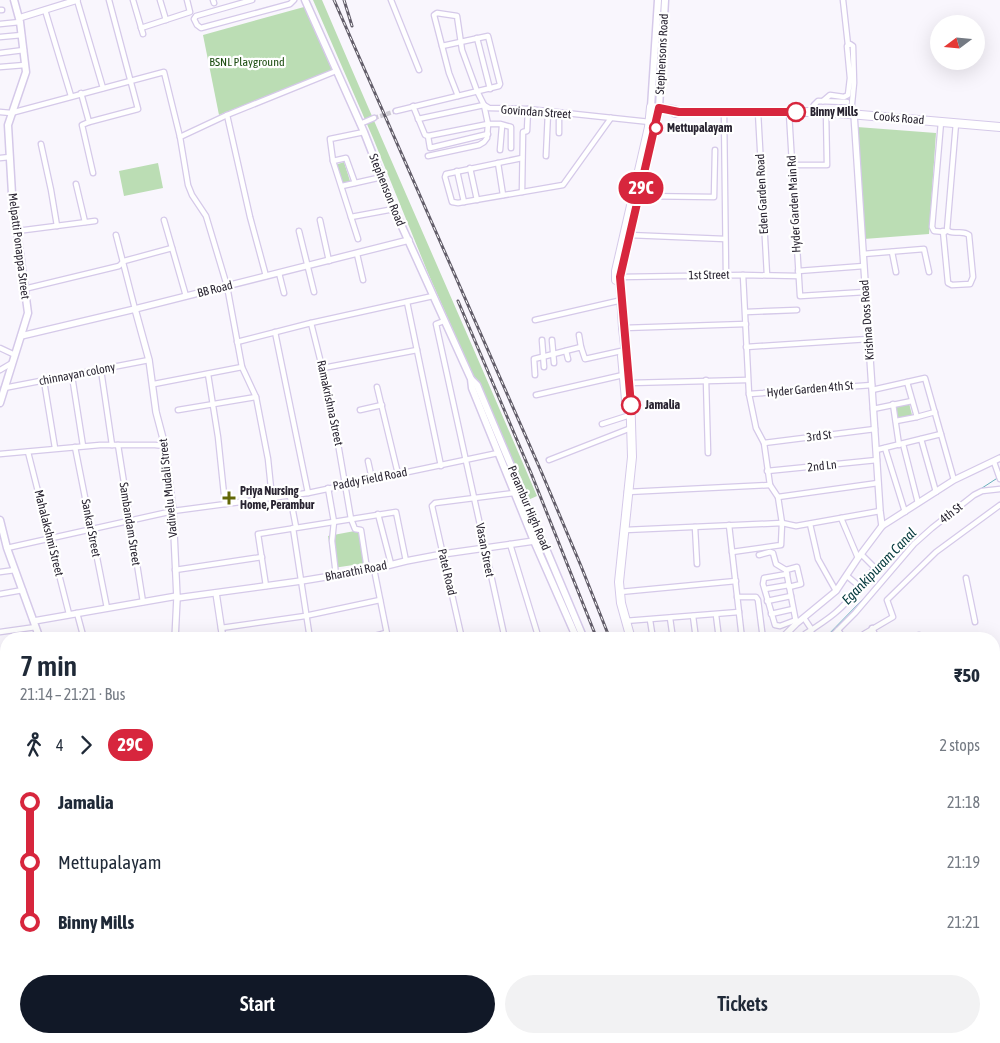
<!DOCTYPE html>
<meta charset="utf-8">
<style>
body{margin:0;font-family:"Asap Condensed",sans-serif;background:#f2f2f3;color:#1f2937;height:100vh;display:flex;flex-direction:column;font-size:19px;white-space:nowrap}
*{box-sizing:border-box;margin:0}
p{font-size:16px;color:#747a83}
.icon{flex:none;width:28px;height:28px;fill:none;stroke:currentColor;stroke-width:2;stroke-linecap:round;stroke-linejoin:round}
.map{position:relative;flex:1;overflow:hidden}
.side{position:absolute;left:0px;top:632px;width:1000px;height:411px;display:flex;flex-direction:column;background:#fff;border-radius:20px 20px 0 0;box-shadow:0 5px 20px #0002}
.side>*{flex:none}
.badge{padding:0 10px;border-radius:16px;font-size:18px;line-height:32px}
.needle{width:32px;rotate:254deg}
.fabs{position:absolute;left:930px;top:15px;display:grid;gap:10px}
.fabs a{display:grid;place-items:center;width:55px;height:55px;border-radius:50%;background:#fff;box-shadow:0 5px 20px #0002;font-size:25px}
.map>.badge{position:absolute;translate:-50% -50%;box-shadow:0 0 0 2px #fff}
.legs{display:flex;align-items:center;gap:8px;height:55px;padding:0 20px;font-size:16px}
.legs p{margin-inline-start:auto}
.overview{display:flex;align-items:center;justify-content:space-between;height:85px;padding:0 20px}
h1{font-size:28px;font-weight:600;line-height:38px}
.button{display:flex;gap:10px;margin-top:auto;padding:10px 20px}
.button a{flex:1;height:58px;border-radius:30px;background:#111827;color:#fff;font-size:20px;font-weight:600;line-height:58px;text-align:center}
.button a+a{background:#f2f2f3;color:#1f2937}
ul{padding:0 20px;list-style:none}
li{display:flex;align-items:center;gap:18px;height:60px;font-size:19px}
li i{display:grid;place-items:center;width:8px;height:100%;margin:0 6px;background:currentColor}
li i::after{content:'';width:12px;height:12px;margin:-6px;border:4px solid;border-radius:50%;background:#fff}
li p{margin-inline-start:auto}
li:first-child i{background:linear-gradient(#0000 50%,currentColor 0)}
li:last-child i{background:linear-gradient(currentColor 50%,#0000 0)}
.map>svg:first-child{display:block}
.green{fill:#bbddb4}
.lines{fill:none;stroke-linecap:round;stroke-linejoin:round}
.stream{stroke:#68b1bb;stroke-width:1}
.minor-tunnel{stroke:#cfccd4;stroke-width:4.5;stroke-dasharray:4.5 2;stroke-linecap:butt}
.minor-casing{stroke:#d5c9e9;stroke-width:7}
.tertiary-casing{stroke:#d5c9e9;stroke-width:8}
.secondary-casing{stroke:#d5c9e9;stroke-width:9}
.primary-casing{stroke:#d5c9e9;stroke-width:10}
.minor{stroke:#fff;stroke-width:4.5}
.tertiary{stroke:#fff;stroke-width:5.5}
.secondary{stroke:#fff;stroke-width:6}
.primary{stroke:#fff;stroke-width:8}
.rail-casing{stroke:#635e6a;stroke-width:3}
.rail{stroke:#fff;stroke-width:1;stroke-dasharray:4;stroke-linecap:butt}
.line-1-casing{stroke:#fff;stroke-width:11}
.line-1{stroke:#d7263d;stroke-width:8}
.stop-1-dot{fill:#fff;stroke:#d7263d;stroke-width:2.5}
.poi-dot{fill:#626706;stroke:#fff;stroke-width:2}
.labels{text-anchor:middle;dominant-baseline:central;stroke-width:4.5;stroke-linejoin:round;paint-order:stroke}
.street-label{font-size:12px;fill:#292431;stroke:#fff}
.park-label{font-size:12px;fill:#1d4d12;stroke:#fff}
.stop-label{font-size:12px;font-weight:bold;fill:#292431;stroke:#fff;text-anchor:start}
.poi-label{font-size:12px;font-weight:bold;fill:#292431;stroke:#fff;text-anchor:start}
.water-label{font-size:14px;font-style:italic;fill:#03383c;stroke:#fff}
</style>
<div class="map">
<svg width="1000" height="1043" viewBox="0 0 1000 1043">
<rect width="100%" height="100%" fill="#f9f6fd"/>
<g class="green">
<path d="M313 0H322C393 166 466 330 537 496L528 500 428 273 373 138Z"/>
<polygon points="304,7 332,70 219,115 203,35"/>
<polygon points="857,127 936,133 929,234 864,239"/>
<polygon points="344,162 350,181 342,184 335,165"/>
<polygon points="158,163 163,188 124,196 119,171"/>
<polygon points="909,403 912,415 897,418 894,406"/>
<polygon points="360,530 367,563 333,568 328,536"/>
<polygon points="1000,839 1000,956 994,960 994,840"/>
<polygon points="748,1038 780,1038 782,1043 750,1043"/>
</g>
<g class="lines">
<g class="stream">
<polyline points="979,490 999,477"/>
<polyline points="824,639 869,593"/>
</g>
<polyline class="minor-tunnel" points="374,118 396,111"/>
<defs>
<g id="minor">
<polyline points="77,0 103,88"/>
<polyline points="133,0 143,34"/>
<polyline points="160,0 166,20"/>
<polyline points="213,0 214,3"/>
<polyline points="252,0 196,16 194,19 197,25 201,28 290,4 294,0"/>
<polyline points="391,0 419,70"/>
<polyline points="843,0 848,45"/>
<polyline points="0,10 2,10"/>
<polyline points="45,10 71,96"/>
<polyline points="0,24 20,22"/>
<polyline points="141,28 190,12 187,0"/>
<polyline points="0,37 22,35"/>
<polyline points="477,38 490,89"/>
<polyline points="0,53 24,50"/>
<polyline points="0,67 25,65"/>
<polyline points="81,93 89,122 82,125 93,173"/>
<polyline points="823,101 830,95 844,97 848,95 850,78 847,46 850,44 853,46 854,83 851,114"/>
<polyline points="413,106 425,135 428,136 488,124 500,124 511,127 511,148"/>
<polyline points="396,111 499,86 500,84 488,36 442,46"/>
<polyline points="0,112 11,113 164,72 180,137 188,185 192,195 206,216 227,286 242,367 256,397 268,459 272,498"/>
<polyline points="724,112 726,275"/>
<polyline points="758,112 767,275"/>
<polyline points="810,112 814,105 818,101 847,102"/>
<polyline points="789,113 800,296 865,292"/>
<polyline points="227,115 250,217 266,276"/>
<polyline points="418,119 484,105 489,108 528,109 650,122"/>
<polyline points="89,122 138,109 109,0"/>
<polyline points="941,122 932,227 934,231 945,232 947,230 956,123"/>
<polyline points="360,124 374,118"/>
<polyline points="559,133 559,113"/>
<polyline points="428,136 430,148 488,134"/>
<polyline points="180,137 227,115 336,71"/>
<polyline points="41,144 51,190 57,226"/>
<polyline points="500,150 502,126"/>
<polyline points="428,156 479,145 484,142 487,138 488,124 484,105 477,91 462,50 457,16 437,13 434,15 449,73 458,96"/>
<polyline points="546,156 548,112"/>
<polyline points="0,158 10,157"/>
<polyline points="522,158 446,174 445,177 452,202 458,203 563,185 611,118"/>
<polyline points="333,161 346,158 355,183"/>
<polyline points="498,163 503,195"/>
<polyline points="792,165 827,165 826,112"/>
<polyline points="470,168 477,200"/>
<polyline points="457,171 464,202"/>
<polyline points="76,184 85,222"/>
<polyline points="342,186 382,177"/>
<polyline points="522,192 523,132 527,131 528,109"/>
<polyline points="639,196 714,197 715,150"/>
<polyline points="351,217 394,209"/>
<polyline points="164,220 186,296"/>
<polyline points="320,220 329,261"/>
<polyline points="17,231 95,221"/>
<polyline points="299,231 314,292"/>
<path d="M943 231 948 283 952 285 970 284 973 277 969 235C962 229 953 236 947 230"/>
<polyline points="116,235 135,309"/>
<polyline points="629,235 725,239"/>
<polyline points="358,239 333,161 330,139 364,132"/>
<polyline points="892,252 896,272"/>
<polyline points="357,254 363,280"/>
<polyline points="863,254 924,249 929,272"/>
<polyline points="798,271 864,266"/>
<polyline points="279,273 284,293"/>
<polyline points="620,277 743,275 798,276"/>
<polyline points="24,289 119,266 124,261 172,248"/>
<polyline points="407,302 441,466"/>
<polyline points="746,312 797,310"/>
<polyline points="535,320 622,300"/>
<polyline points="444,321 436,324 505,639"/>
<polyline points="311,323 331,403 351,519 355,529 361,530 367,569"/>
<polyline points="623,328 746,324"/>
<polyline points="275,332 308,493"/>
<polyline points="579,335 581,347"/>
<polyline points="542,340 544,367"/>
<polyline points="552,340 554,363"/>
<polyline points="237,342 311,323 433,296"/>
<polyline points="746,347 869,339"/>
<polyline points="0,348 15,355"/>
<polyline points="566,351 568,359"/>
<polyline points="323,368 417,350"/>
<polyline points="0,370 12,363"/>
<polyline points="101,370 112,445"/>
<polyline points="208,374 218,437 225,504"/>
<polyline points="535,375 534,359 581,347 585,359 621,351"/>
<polyline points="72,376 83,446"/>
<polyline points="706,380 708,453"/>
<polyline points="44,381 55,448"/>
<polyline points="629,383 747,380"/>
<polyline points="154,384 242,367"/>
<polyline points="377,387 398,474"/>
<polyline points="4,388 149,360"/>
<polyline points="872,390 925,378 954,480"/>
<polyline points="749,394 872,385"/>
<polyline points="536,395 623,375"/>
<polyline points="893,404 899,445"/>
<polyline points="873,409 912,401"/>
<polyline points="178,410 256,397"/>
<polyline points="360,410 382,405"/>
<polyline points="917,417 935,412"/>
<polyline points="896,421 917,417 907,382"/>
<polyline points="602,424 627,416"/>
<polyline points="921,439 936,492"/>
<polyline points="764,443 875,429"/>
<polyline points="903,444 918,503"/>
<polyline points="118,445 143,602"/>
<polyline points="75,447 107,608"/>
<polyline points="885,448 905,512"/>
<polyline points="876,450 941,434"/>
<polyline points="28,452 69,614"/>
<polyline points="0,454 100,445 155,445 165,446"/>
<polyline points="549,460 631,428"/>
<polyline points="368,461 372,479"/>
<polyline points="994,462 1000,479"/>
<polyline points="767,471 877,460"/>
<polyline points="328,488 334,522 332,541 336,575"/>
<polyline points="627,492 770,485"/>
<polyline points="290,496 296,527"/>
<polyline points="778,497 878,483"/>
<polyline points="378,514 391,564"/>
<polyline points="841,518 858,558"/>
<polyline points="810,524 818,559 836,591"/>
<polyline points="729,525 742,639"/>
<polyline points="695,527 697,564"/>
<polyline points="293,528 310,639"/>
<polyline points="625,530 782,523 796,526 880,511"/>
<polyline points="510,544 539,639"/>
<polyline points="7,548 173,511 308,493 498,453"/>
<polyline points="732,552 781,545 782,523 778,497 770,485 764,443 756,428 749,394 743,275"/>
<polyline points="759,555 770,552 773,553 776,564 786,570 796,622"/>
<polyline points="374,569 388,639"/>
<polyline points="175,570 262,557"/>
<polyline points="786,570 797,567 801,584 789,587"/>
<polyline points="0,572 15,570"/>
<polyline points="787,574 764,578 763,584 775,625 780,626 796,620"/>
<polyline points="966,578 975,622"/>
<polyline points="266,586 258,534 396,512 406,561"/>
<polyline points="859,586 875,568 861,554"/>
<polyline points="765,589 789,585"/>
<polyline points="620,592 736,581"/>
<polyline points="0,594 23,590"/>
<polyline points="737,597 756,597 758,600 763,639"/>
<polyline points="767,601 791,596"/>
<polyline points="77,613 84,639"/>
<polyline points="771,614 793,609"/>
<polyline points="716,615 719,639"/>
<polyline points="693,616 696,639"/>
<polyline points="670,618 673,639"/>
<polyline points="804,618 812,630"/>
<polyline points="650,620 653,639"/>
<polyline points="625,621 739,612"/>
<polyline points="221,628 305,616 380,600"/>
<polyline points="872,628 877,639"/>
<polyline points="838,630 844,639"/>
<polyline points="0,632 36,627"/>
<polyline points="919,635 919,639"/>
<polyline points="363,639 386,633"/>
<polyline points="462,639 432,506 435,503 514,493"/>
<path d="M805 639V634C827 620 844 609 859 586L847 576"/>
<polyline points="829,639 855,613 914,544 932,528 974,495 982,491 1000,489"/>
<polyline points="861,639 864,634 893,617 887,600 936,552 1000,505"/>
<polyline points="0,656 6,655"/>
<polyline points="0,691 6,690"/>
<polyline points="0,729 6,728"/>
<polyline points="994,747 1000,745"/>
<polyline points="0,768 6,767"/>
<polyline points="0,800 6,799"/>
<polyline points="0,826 6,826"/>
<polyline points="994,839 1000,839"/>
<polyline points="0,852 6,851"/>
<polyline points="0,880 6,879"/>
<polyline points="0,974 6,973"/>
<polyline points="146,1038 147,1043"/>
<polyline points="174,1038 175,1043"/>
<polyline points="418,1038 418,1043"/>
<polyline points="784,1038 787,1043"/>
<polyline points="922,1038 923,1043"/>
<polyline points="310,1040 337,1038"/>
<polyline points="226,1043 263,1038"/>
</g>
<g id="tertiary">
<polyline points="19,18 77,0"/>
<polyline points="854,114 880,511 882,526"/>
<polyline points="135,309 149,360 156,412 165,446 173,511 177,598 175,639"/>
<polyline points="21,336 135,309 409,240"/>
<polyline points="216,593 223,639"/>
<polyline points="177,598 301,581 374,569 406,561 443,554 534,541"/>
<polyline points="34,621 177,596"/>
<polyline points="781,639 796,624 836,591 858,558 882,526 954,480 1000,458"/>
<polyline points="994,967 1000,963"/>
<polyline points="309,1038 310,1043"/>
<polyline points="669,1038 671,1043"/>
</g>
<g id="secondary">
<polyline points="305,0 364,132 394,209 471,379 472,388 534,541 577,639"/>
<polyline points="651,107 658,0"/>
<polyline points="659,108 665,0"/>
<polyline points="472,380 477,385 584,639"/>
<polyline points="0,403 28,313 12,194 8,125 26,72 20,22 14,0"/>
<polyline points="0,520 7,548 40,639"/>
<polyline points="529,1043 530,1038"/>
</g>
<g id="primary">
<polyline points="675,113 679,112 826,112 1000,127"/>
<polyline points="616,280 616,271 649,127 651,107 674,110 679,112"/>
<polyline points="622,356 626,400"/>
<polyline points="631,639 621,603 619,582 632,457 630,389 623,328 620,277 659,108"/>
<polyline points="96,1043 101,1040 101,1038"/>
</g>
</defs>
<use href="#minor" class="minor-casing"/>
<use href="#tertiary" class="tertiary-casing"/>
<use href="#secondary" class="secondary-casing"/>
<use href="#primary" class="primary-casing"/>
<use href="#minor" class="minor"/>
<use href="#tertiary" class="tertiary"/>
<use href="#secondary" class="secondary"/>
<use href="#primary" class="primary"/>
<defs>
<g id="rail">
<polyline points="334,0 541,471 581,566 610,639"/>
<polyline points="344,0 352,26"/>
<polyline points="458,301 531,473 597,639"/>
<polyline points="728,1038 729,1043"/>
<polyline points="742,1038 744,1043"/>
</g>
</defs>
<use href="#rail" class="rail-casing"/>
<use href="#rail" class="rail"/>
</g>
<g class="lines">
<defs>
<polyline id="line-1" points="631,405 620,277 659,108 679,112 796,112"/>
</defs>
<use href="#line-1" class="line-1-casing"/>
<use href="#line-1" class="line-1"/>
</g>
<g class="stop-1-dot">
<circle cx="796" cy="112" r="9"/>
<circle cx="656" cy="128" r="6"/>
<circle cx="631" cy="405" r="9"/>
</g>
<path class="poi-dot" d="M226.5 490.5h5v5h5v5h-5v5h-5v-5h-5v-5h5z"/>
<g class="labels">
<g class="street-label">
<text transform="translate(662 54) rotate(-87)">Stephensons Road</text>
<text transform="translate(536 112) rotate(4)">Govindan Street</text>
<text transform="translate(899 118) rotate(5)">Cooks Road</text>
<text transform="translate(387 190) rotate(68)">Stephenson Road</text>
<text transform="translate(762 194) rotate(-93)">Eden Garden Road</text>
<text transform="translate(794 204) rotate(-93)">Hyder Garden Main Rd</text>
<text transform="translate(19 246) rotate(83)">Melpatti Ponappa Street</text>
<text transform="translate(709 275) rotate(-1)">1st Street</text>
<text transform="translate(215 289) rotate(-14)">BB Road</text>
<text transform="translate(867 320) rotate(-94)">Krishna Doss Road</text>
<text transform="translate(77 374) rotate(-11)">chinnayan colony</text>
<text transform="translate(810 389) rotate(-5)">Hyder Garden 4th St</text>
<text transform="translate(330 403) rotate(78)">Ramakrishna Street</text>
<text transform="translate(819 436) rotate(-7)">3rd St</text>
<text transform="translate(822 466) rotate(-6)">2nd Ln</text>
<text transform="translate(370 479) rotate(-11)">Paddy Field Road</text>
<text transform="translate(168 488) rotate(-96)">Vadivelu Mudali Street</text>
<text transform="translate(529 508) rotate(67)">Perambur High Road</text>
<text transform="translate(951 513) rotate(-38)">4th St</text>
<text transform="translate(130 524) rotate(81)">Sambandam Street</text>
<text transform="translate(91 528) rotate(79)">Sankar Street</text>
<text transform="translate(49 533) rotate(76)">Mahalakshmi Street</text>
<text transform="translate(485 550) rotate(79)">Vasan Street</text>
<text transform="translate(356 571) rotate(-11)">Bharathi Road</text>
<text transform="translate(447 572) rotate(77)">Patel Road</text>
</g>
<g class="park-label">
<text x="247" y="62">BSNL Playground</text>
</g>
<g class="stop-label">
<text x="810" y="112">Binny Mills</text>
<text x="667" y="128">Mettupalayam</text>
<text x="645" y="405">Jamalia</text>
</g>
<g class="poi-label">
<text x="240" y="491">Priya Nursing<tspan x="240" dy="14">Home, Perambur</tspan></text>
</g>
<g class="water-label">
<text transform="translate(879 566) rotate(-46)">Egankipuram Canal</text>
</g>
</g>
</svg>
<div class="fabs">
<a><svg class="needle" viewBox="-14 -14 28 28"><path d="M0-13l5 13h-10z" fill="#e53935"/><path d="M0 13l5-13h-10z" fill="#747a83"/></svg></a>
</div>
<b class="badge" style="left:641px;top:188px;background:#d7263d;color:#fff">29C</b>
<section class="side">
<div class="overview"><div><h1>7 min</h1><p>21:14 – 21:21 · Bus</p></div><b>₹50</b></div>
<div class="legs"><svg class="icon" aria-label="walk" viewBox="0 0 24 24"><circle cx="13" cy="4" r="2"/><path d="M13 8l-2 6 4 7M11 14l-3 7M7 12l3-4h3l4 4"/></svg>4<svg class="icon" aria-label="forward" viewBox="0 0 24 24"><path d="M9 5l7 7-7 7"/></svg><b class="badge" style="background:#d7263d;color:#fff">29C</b><p>2 stops</p></div>
<ul>
<li><i style="color:#d7263d"></i><b>Jamalia</b><p>21:18</p></li>
<li><i style="color:#d7263d"></i><span>Mettupalayam</span><p>21:19</p></li>
<li><i style="color:#d7263d"></i><b>Binny Mills</b><p>21:21</p></li>
</ul>
<div class="button"><a>Start</a><a>Tickets</a></div>
</section>
</div>
